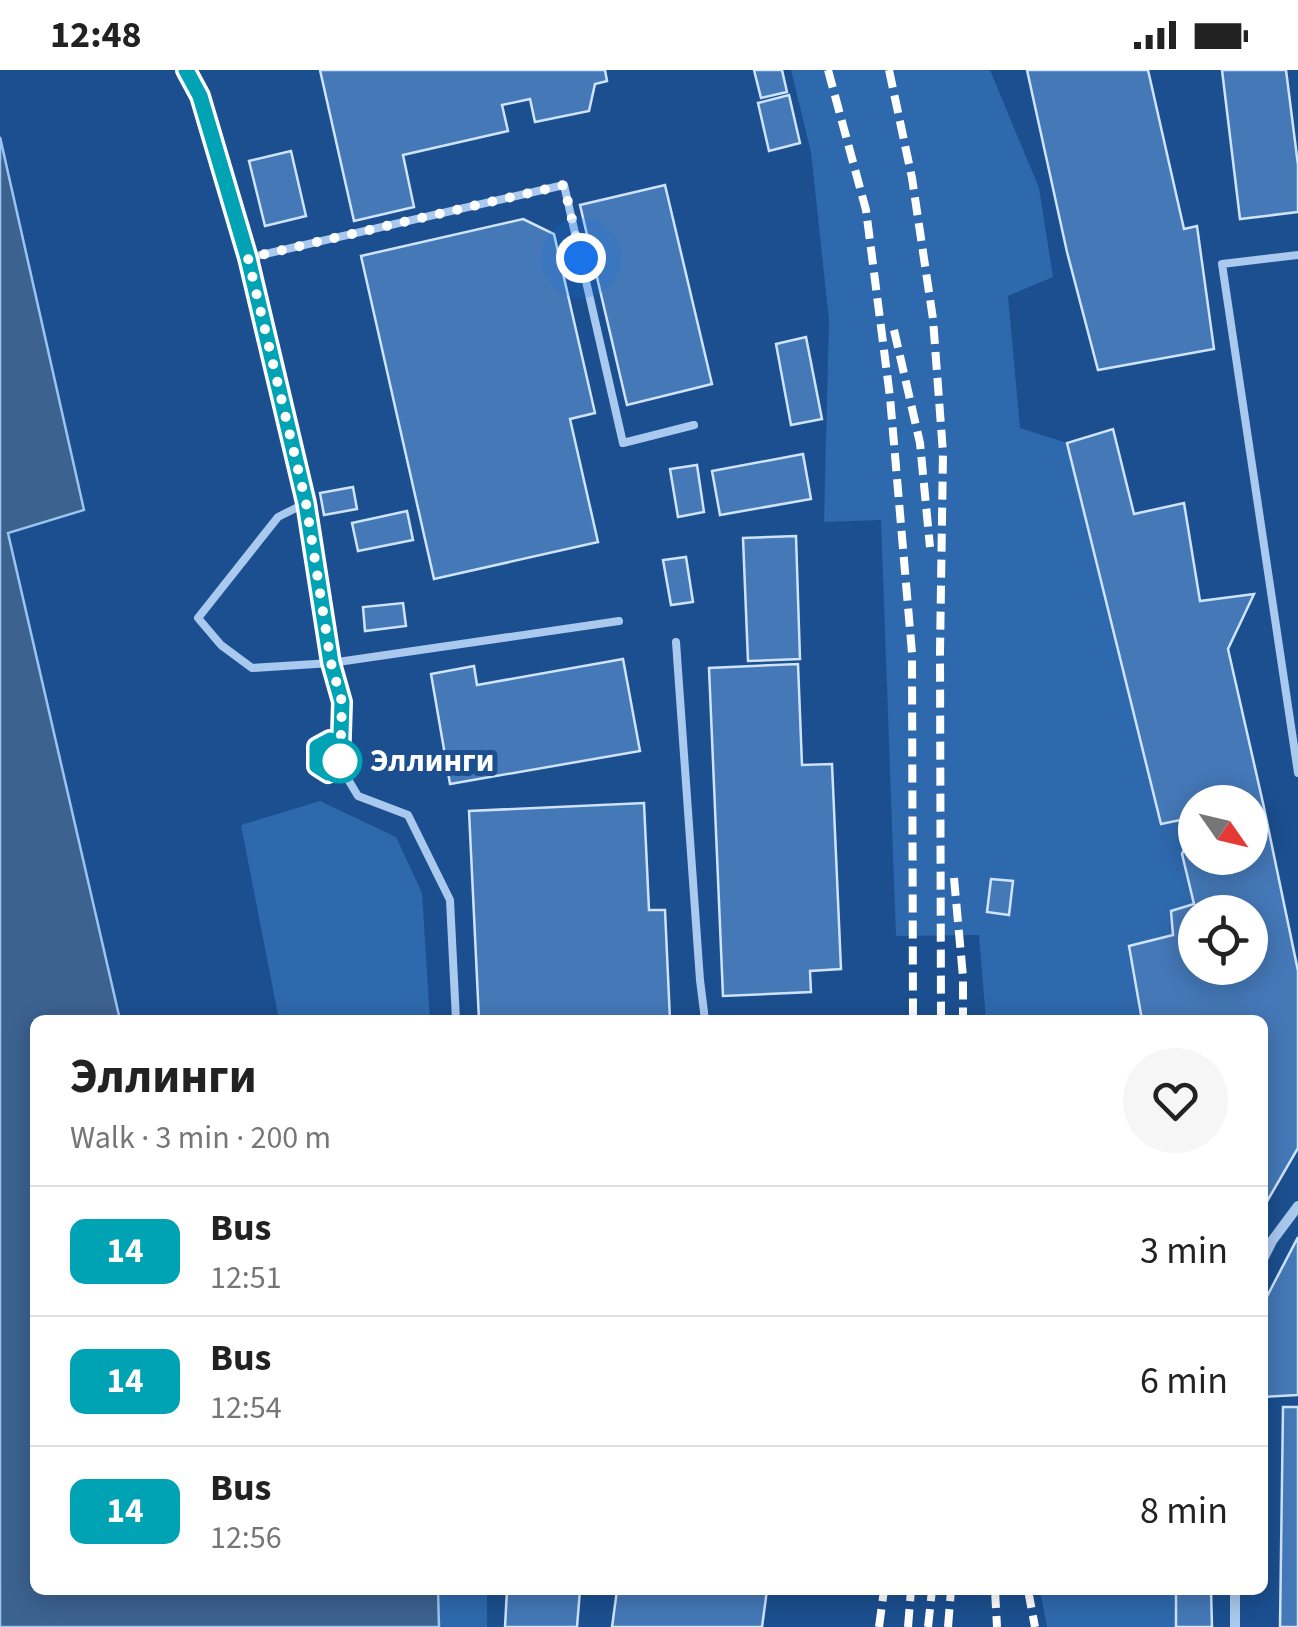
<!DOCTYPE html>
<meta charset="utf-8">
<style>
body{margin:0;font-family:"Source Sans 3",sans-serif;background:#f6f6f6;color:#222;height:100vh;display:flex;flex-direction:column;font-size:38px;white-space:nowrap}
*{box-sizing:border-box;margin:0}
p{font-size:32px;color:#767676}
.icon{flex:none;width:55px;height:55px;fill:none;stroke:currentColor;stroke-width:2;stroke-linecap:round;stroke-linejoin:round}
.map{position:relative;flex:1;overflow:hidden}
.drawer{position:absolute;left:30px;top:945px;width:1238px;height:580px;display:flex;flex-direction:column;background:#fff;border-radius:15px;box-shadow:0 5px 25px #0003}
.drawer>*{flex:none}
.badge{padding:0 20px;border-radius:15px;font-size:35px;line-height:65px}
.needle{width:65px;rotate:124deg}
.buttons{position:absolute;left:1178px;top:715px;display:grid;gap:20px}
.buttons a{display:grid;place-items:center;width:90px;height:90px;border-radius:50%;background:#fff;box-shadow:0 5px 25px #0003;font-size:50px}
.you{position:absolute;width:50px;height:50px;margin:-25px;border:8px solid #fff;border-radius:50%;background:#1a73e8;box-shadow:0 0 0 15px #1a73e833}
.map>.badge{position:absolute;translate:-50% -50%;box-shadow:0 0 0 5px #fff}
.round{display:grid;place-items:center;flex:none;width:105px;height:105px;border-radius:52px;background:#f6f6f6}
.head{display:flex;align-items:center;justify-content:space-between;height:170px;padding:0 40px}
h1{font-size:48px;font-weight:700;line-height:75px}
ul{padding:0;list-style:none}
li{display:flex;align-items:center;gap:30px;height:130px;padding:0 40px;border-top:2px solid #e0e0e0}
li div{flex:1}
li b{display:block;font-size:38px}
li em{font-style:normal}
li .badge{min-width:110px;font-weight:700;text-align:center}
.status{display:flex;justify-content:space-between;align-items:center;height:70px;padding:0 50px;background:#fff;direction:ltr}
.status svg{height:28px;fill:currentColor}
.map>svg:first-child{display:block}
.green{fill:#2e69ad}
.water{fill:#3c6290;stroke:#9cc4f0;stroke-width:2.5}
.building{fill:#4478b7;stroke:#cfe3fa;stroke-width:2.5;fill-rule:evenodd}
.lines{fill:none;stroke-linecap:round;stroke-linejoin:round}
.service{stroke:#a9c9ee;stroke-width:8}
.minor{stroke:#a9c9ee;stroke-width:10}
.rail{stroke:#fff;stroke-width:8;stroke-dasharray:18 8;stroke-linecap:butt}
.line-casing{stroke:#fff;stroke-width:22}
.line{stroke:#00a3b4;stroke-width:15}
.walk{stroke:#fff;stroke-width:10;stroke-dasharray:0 18}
.stop-dot{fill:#fff;stroke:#00a3b4;stroke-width:5}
.labels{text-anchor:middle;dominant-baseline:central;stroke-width:10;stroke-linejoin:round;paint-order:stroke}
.stop-label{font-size:32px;font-weight:bold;fill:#fff;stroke:#1b4f8f;text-anchor:start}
</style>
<div class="status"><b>12:48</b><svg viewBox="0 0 49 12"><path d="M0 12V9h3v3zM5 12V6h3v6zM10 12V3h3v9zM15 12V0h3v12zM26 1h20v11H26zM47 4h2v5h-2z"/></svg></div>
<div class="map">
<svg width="1298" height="1557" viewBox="0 0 1298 1557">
<rect width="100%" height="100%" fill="#1b4f8f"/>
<g class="green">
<polygon points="791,0 990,0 1039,118 1053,207 1008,226 1020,358 1067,373 1161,753 1195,747 1195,757 1182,784 1194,834 1171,841 1173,865 1130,877 1142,950 986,950 979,865 896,866 881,450 824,452 829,250 811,82"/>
<polygon points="320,731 396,767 422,823 430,950 279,950 241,755"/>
<polygon points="438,1520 487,1520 487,1557 439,1557"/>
<polygon points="1040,1520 1176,1520 1176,1557 1047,1557"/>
</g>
<polygon class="water" points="0,67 84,440 8,463 120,950 35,950 35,1520 438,1520 439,1557 0,1557"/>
<g class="building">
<polygon points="320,0 605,0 607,11 595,14 589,41 535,52 530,29 502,35 508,61 403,85 414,137 354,151"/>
<polygon points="754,0 782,0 787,22 761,28"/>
<polygon points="1027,0 1148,0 1184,159 1197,156 1214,279 1098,300 1067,182"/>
<polygon points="1222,0 1286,0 1298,95 1298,142 1240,149"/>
<polygon points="789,25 800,73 769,81 758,33"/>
<polygon points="291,81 306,146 265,156 249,91"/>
<polygon points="665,115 712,314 627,335 580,135"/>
<polygon points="523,149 554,164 595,343 570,349 598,472 434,509 361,186"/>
<polygon points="806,267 822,349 791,355 776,274"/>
<path d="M1113 359 1134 444 1184 433 1200 531 1254 524 1228 579 1263 733 1298 901V1078L1262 1140V950H1142L1129 876 1173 865 1171 841 1194 834 1182 784 1195 757V788H1250V732H1195V747L1161 754 1067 373ZM1195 842H1250V898H1195Z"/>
<polygon points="803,384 811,429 720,445 712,401"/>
<polygon points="697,395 704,442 678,447 670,399"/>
<polygon points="353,417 357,439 324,445 320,423"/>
<polygon points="407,441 413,470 358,481 352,453"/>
<polygon points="796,466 800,589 748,591 743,468"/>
<polygon points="686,487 693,532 671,535 663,490"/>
<polygon points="403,533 406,556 365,561 363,537"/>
<polygon points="623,589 640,681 450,714 431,604 474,596 477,615"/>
<polygon points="798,594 802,695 832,694 841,899 810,901 811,922 723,926 709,598"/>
<polygon points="644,733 649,840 665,840 670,950 479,950 469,741"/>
<polygon points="991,809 1013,811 1009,845 987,842"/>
<polygon points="1298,1167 1298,1325 1262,1327 1262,1236"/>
<polygon points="1283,1337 1298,1337 1298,1557 1280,1557"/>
<polygon points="507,1520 580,1520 577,1557 505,1557"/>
<polygon points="617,1520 767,1520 762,1557 612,1557"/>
<polygon points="1176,1520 1211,1520 1212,1557 1176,1557"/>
</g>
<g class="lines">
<g class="service">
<polyline points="1298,185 1222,194 1298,703"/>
<polyline points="248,188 564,115 623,373 694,355"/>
<polyline points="306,433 278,447 198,548 221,575 252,598 331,593 619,551"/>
<polyline points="676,572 700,910 705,950"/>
<polyline points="340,696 358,726 408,745 450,830 456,950"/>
</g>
<g class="minor">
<polyline points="186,0 200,26 248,188 306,433 331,593 342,632 340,696 328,703 317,696 317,677 329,670 340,674"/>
<polyline points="1262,1191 1272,1171 1298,1136"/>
<polyline points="1235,1520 1235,1557"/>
</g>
<g class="rail">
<polyline points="828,0 866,140 890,327 912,583 913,950"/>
<polyline points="889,0 912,108 933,249 943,383 940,582 941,950"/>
<polyline points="894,260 920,373 930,477"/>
<polyline points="954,808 963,907 963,950"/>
<polyline points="995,1520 997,1557"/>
<polyline points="1028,1520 1035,1557"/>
<polyline points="879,1557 884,1520"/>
<polyline points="908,1557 911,1520"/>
<polyline points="928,1557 932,1520"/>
<polyline points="948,1557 951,1520"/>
</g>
</g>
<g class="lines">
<defs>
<polyline id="line" points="186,0 200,26 248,188 306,433 331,593 342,632 340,696 328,703 317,696 317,677 330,670"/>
</defs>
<use href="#line" class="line-casing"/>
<use href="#line" class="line"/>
<polyline class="walk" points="340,691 340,696 342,632 331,593 306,433 248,188 564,115 581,188"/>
</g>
<circle class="stop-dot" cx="340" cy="691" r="20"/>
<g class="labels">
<g class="stop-label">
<text x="370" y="691">Эллинги</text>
</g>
</g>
</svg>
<div class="buttons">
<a><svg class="needle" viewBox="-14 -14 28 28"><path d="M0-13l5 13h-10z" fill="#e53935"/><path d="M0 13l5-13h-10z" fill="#767676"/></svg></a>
<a><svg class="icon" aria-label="locate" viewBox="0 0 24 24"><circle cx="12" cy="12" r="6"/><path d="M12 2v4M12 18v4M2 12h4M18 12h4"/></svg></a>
</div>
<div class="you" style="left:581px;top:188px"></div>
<section class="drawer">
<div class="head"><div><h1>Эллинги</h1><p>Walk · 3 min · 200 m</p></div><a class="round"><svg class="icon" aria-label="heart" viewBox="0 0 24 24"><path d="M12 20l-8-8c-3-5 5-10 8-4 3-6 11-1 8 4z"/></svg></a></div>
<ul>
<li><span class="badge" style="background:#00a3b4;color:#fff">14</span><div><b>Bus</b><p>12:51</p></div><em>3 min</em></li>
<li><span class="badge" style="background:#00a3b4;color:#fff">14</span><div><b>Bus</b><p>12:54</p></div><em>6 min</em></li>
<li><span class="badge" style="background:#00a3b4;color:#fff">14</span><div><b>Bus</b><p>12:56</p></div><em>8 min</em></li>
</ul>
</section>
</div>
